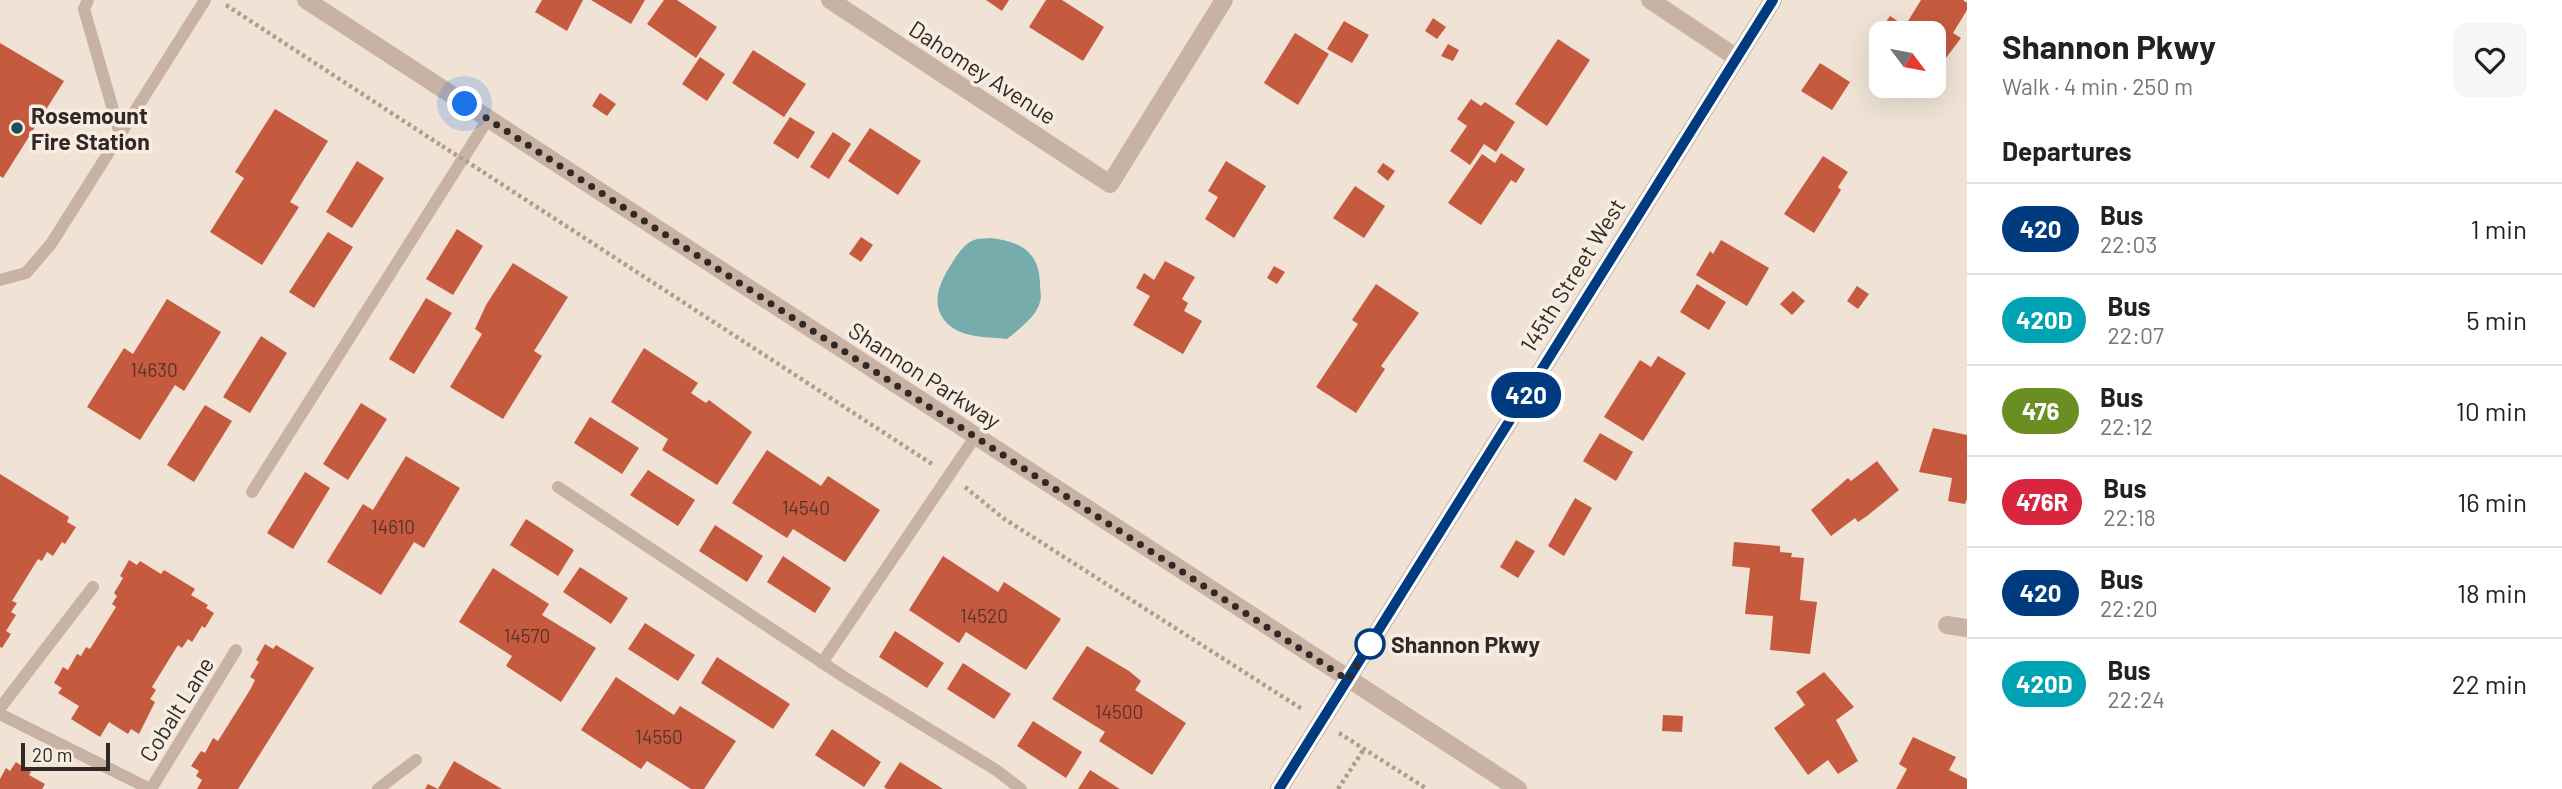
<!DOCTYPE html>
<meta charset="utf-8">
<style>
body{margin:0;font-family:Barlow,sans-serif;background:#f6f6f6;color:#222;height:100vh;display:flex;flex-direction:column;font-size:26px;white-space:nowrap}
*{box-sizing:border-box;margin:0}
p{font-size:23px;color:#767676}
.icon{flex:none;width:38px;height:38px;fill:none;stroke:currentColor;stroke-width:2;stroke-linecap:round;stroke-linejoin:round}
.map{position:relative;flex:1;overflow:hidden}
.sheet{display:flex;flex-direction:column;background:#fff;width:595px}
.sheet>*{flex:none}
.badge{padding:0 14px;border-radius:23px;font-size:24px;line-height:46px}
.needle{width:46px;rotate:122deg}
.fabs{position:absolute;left:1869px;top:21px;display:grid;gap:14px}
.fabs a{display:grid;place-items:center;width:77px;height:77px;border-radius:14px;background:#fff;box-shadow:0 7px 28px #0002;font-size:35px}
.scale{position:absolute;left:21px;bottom:18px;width:89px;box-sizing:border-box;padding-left:7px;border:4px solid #322825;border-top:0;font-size:19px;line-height:24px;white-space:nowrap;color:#322825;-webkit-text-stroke:5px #f8ede2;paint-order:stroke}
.you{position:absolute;width:35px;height:35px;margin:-18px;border:5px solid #fff;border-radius:50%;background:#1a73e8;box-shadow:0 0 0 10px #1a73e833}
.map>.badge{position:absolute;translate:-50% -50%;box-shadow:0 0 0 4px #fff}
h2{padding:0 35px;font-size:26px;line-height:63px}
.round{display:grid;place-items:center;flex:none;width:74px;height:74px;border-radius:14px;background:#f6f6f6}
.headline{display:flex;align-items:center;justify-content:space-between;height:119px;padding:0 35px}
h1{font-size:33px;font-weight:700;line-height:52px}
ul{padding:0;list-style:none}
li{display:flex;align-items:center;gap:21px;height:91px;padding:0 35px;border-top:2px solid #e0e0e0}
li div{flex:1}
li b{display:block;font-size:26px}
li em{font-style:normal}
li .badge{min-width:77px;font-weight:700;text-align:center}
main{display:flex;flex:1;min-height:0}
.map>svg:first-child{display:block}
.water{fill:#76acac}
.building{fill:#c55a3f}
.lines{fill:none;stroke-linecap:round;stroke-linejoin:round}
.path{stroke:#b39c8d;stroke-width:4.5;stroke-dasharray:3.5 3.5;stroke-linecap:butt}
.service{stroke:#c7b2a3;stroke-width:12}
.minor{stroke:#c7b2a3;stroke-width:18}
.tertiary{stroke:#c7b2a3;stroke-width:18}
.path-bridge{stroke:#b39c8d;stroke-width:4.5;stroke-dasharray:3.5 3.5;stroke-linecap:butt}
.line-casing{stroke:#fff;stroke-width:16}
.line{stroke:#003b80;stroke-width:10}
.walk{stroke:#322825;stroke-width:7;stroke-dasharray:0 12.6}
.poi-dot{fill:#1b5153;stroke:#f8ede2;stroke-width:2.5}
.stop-dot{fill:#fff;stroke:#003b80;stroke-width:3.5}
.labels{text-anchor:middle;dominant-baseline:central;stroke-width:7;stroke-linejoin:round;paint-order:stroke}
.number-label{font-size:19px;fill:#57342c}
.street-label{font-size:23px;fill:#322825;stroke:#f8ede2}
.poi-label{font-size:23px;font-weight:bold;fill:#322825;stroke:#f8ede2;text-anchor:start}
.stop-label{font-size:23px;font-weight:bold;fill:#322825;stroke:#f8ede2;text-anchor:start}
</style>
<main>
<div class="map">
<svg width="1967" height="789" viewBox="0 0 1967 789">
<rect width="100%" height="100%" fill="#f0e3d6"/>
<path class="water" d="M990 238C1019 241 1040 251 1040 285 1040 290 1042 297 1040 302 1036 317 1019 329 1007 339 989 337 965 338 950 326 928 307 939 283 952 263 956 256 965 243 974 240 978 238 985 239 990 238Z"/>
<g class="building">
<polygon points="542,0 583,0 567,31 535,12"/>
<polygon points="591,0 645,0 631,24"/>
<polygon points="664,0 677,0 717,27 696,58 647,24"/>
<polygon points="986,0 1009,0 1002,11"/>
<polygon points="1046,0 1062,0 1104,27 1083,61 1029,27"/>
<polygon points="1921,0 1963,0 1967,3 1967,10 1953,33 1961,38 1934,74 1934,33 1881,33 1881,53 1870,46 1890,16 1905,26"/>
<polygon points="1433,18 1446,27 1437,39 1425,31"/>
<polygon points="1344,21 1369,35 1352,63 1327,49"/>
<polygon points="1295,33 1329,54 1298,105 1264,83"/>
<polygon points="1558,39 1590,60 1547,126 1515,104"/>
<polygon points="0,43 64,81 3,178 0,176"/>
<polygon points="1448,44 1459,50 1453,61 1441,56"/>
<polygon points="753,50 806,84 784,117 732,83"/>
<polygon points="700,57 725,74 707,101 682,84"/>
<polygon points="1820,63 1850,82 1832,110 1801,91"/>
<polygon points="600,93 616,104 607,116 592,106"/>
<polygon points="1471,99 1481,106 1485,102 1515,122 1496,152 1484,144 1470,165 1450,151 1467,126 1457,119"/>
<polygon points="275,109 328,141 290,202 299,207 262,265 210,232 244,178 235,172"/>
<polygon points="790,117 815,132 798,159 773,143"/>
<polygon points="870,128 921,161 898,195 848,161"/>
<polygon points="833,132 851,144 829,179 810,167"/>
<polygon points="1501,153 1525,169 1516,183 1511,180 1481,225 1448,203 1482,154 1495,163"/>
<polygon points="1823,156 1848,172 1838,187 1841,190 1814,233 1784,214"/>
<polygon points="357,161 384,178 352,228 326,212"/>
<polygon points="1226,161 1266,186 1234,238 1205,219 1218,197 1208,191"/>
<polygon points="1383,163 1395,171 1388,181 1377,172"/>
<polygon points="1355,186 1385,206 1364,238 1333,218"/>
<polygon points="457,229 483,246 453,295 426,279"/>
<polygon points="328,232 353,247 314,308 289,292"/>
<polygon points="861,237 873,245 861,262 849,254"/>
<polygon points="1721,240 1769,268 1747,306 1696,275 1710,251 1713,254"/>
<polygon points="1165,261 1195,277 1182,299 1188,303 1184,311 1202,321 1183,354 1133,325 1150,296 1136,288 1144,273 1154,280"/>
<polygon points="513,263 568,297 534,351 542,356 503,419 450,387 482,334 475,329 486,305"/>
<polygon points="1274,266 1285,272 1277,284 1267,278"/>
<polygon points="1376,284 1419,313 1381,366 1385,369 1356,413 1316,387 1358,324 1352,320"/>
<polygon points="1697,284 1726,302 1709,330 1680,312"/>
<polygon points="1857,286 1869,294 1858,309 1847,301"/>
<polygon points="1793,291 1805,301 1792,315 1780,304"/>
<polygon points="426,298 452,313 414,374 389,359"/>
<polygon points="167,299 221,332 184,391 175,385 140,440 87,407 124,348 133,354"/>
<polygon points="261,336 287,353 250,413 223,397"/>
<polygon points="644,348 698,383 691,393 706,403 709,400 752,432 717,485 662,450 668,439 611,402"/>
<polygon points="1658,356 1686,373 1643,441 1604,417 1640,360 1651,367"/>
<polygon points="361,403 387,419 348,480 323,464"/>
<polygon points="205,405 232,421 194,482 167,465"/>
<polygon points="590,417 639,448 622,474 574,443"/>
<polygon points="1933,428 1967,435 1967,499 1965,504 1948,501 1952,478 1919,472"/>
<polygon points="1600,433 1633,452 1616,481 1583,461"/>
<polygon points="767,450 821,486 828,476 880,510 845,562 793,529 787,538 732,503"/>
<polygon points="406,456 460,488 424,548 414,542 381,595 327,562 363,504 373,510"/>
<polygon points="1877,461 1899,490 1867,516 1858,522 1855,518 1831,536 1811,510 1848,478 1851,481"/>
<polygon points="648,470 695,500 678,526 630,495"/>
<polygon points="305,472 330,488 293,549 267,533"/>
<polygon points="0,474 69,517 67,522 76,527 65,544 62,542 53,556 47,552 42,561 38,559 12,601 17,603 11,612 16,615 6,631 11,634 2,648 0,647"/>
<polygon points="1575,498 1592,508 1564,556 1548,546"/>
<polygon points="526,519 574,550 558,576 510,545"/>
<polygon points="715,525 763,556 747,582 699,551"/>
<polygon points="1516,540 1535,551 1518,578 1500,567"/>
<polygon points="1734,542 1780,546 1780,552 1792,553 1791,557 1804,558 1800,600 1817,602 1810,654 1770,650 1773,616 1745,614 1750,568 1732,566"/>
<polygon points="783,556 831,588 815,613 767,582"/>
<polygon points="943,556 998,592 1004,582 1061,619 1026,670 966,632 959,643 909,610"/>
<polygon points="129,560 137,565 140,561 161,574 164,570 195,589 191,595 208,605 206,608 214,613 205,628 202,626 192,642 188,639 182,648 178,645 152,687 156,690 150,699 155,702 139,734 131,729 128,734 109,722 100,737 71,719 79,706 58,693 62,688 54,683 63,667 68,670 77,654 81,656 86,647 90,649 116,607 112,604 117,596 114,593 123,578 120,576"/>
<polygon points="580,567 628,598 611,624 563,592"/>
<polygon points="493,568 549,604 542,615 596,648 561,702 506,666 512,656 459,622"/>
<polygon points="645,623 695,655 678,681 628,649"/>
<polygon points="895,631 944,663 927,688 879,657"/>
<polygon points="265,644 273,649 276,645 314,668 238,789 197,789 202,780 196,776 199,771 191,766 201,751 205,753 213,738 218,741 250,690 255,680 250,677 259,662 256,660"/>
<polygon points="1087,646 1129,671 1141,681 1135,690 1186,723 1152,775 1099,741 1105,732 1052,699"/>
<polygon points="717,657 790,704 773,729 701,683"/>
<polygon points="963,663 1011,694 994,719 947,689"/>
<polygon points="1824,672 1854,707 1836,720 1858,761 1838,774 1828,760 1808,775 1774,728 1805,705 1796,692"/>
<polygon points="616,677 674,715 680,706 736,741 704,789 691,789 647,761 641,769 581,730"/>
<polygon points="1663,715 1683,716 1682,732 1662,731"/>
<polygon points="1033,721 1082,752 1066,778 1017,746"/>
<polygon points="832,729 881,762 864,787 815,755"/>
<polygon points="1913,737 1956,757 1949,770 1967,779 1967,789 1896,789 1907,769 1899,764"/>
<polygon points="454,761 502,789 425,789 428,784 438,789"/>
<polygon points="16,762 31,772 29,775 45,784 42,789 0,789 0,779 6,768 10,771"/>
<polygon points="900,762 943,789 887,789 884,787"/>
<polygon points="1090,770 1120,789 1078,789"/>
</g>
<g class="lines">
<g class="path">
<polyline points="226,5 442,146"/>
<polyline points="483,172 932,464"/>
<polyline points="965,487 1003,518 1302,709"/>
<polyline points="1339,733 1427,789"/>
<polyline points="1338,789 1364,749"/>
</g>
<g class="service">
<polyline points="88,0 84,9 120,134"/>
<polyline points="0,280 26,273 51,244 205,0"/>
<polyline points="558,487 844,677 996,770 1021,789"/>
<polyline points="252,492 488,119"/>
<polyline points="822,663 975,437"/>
<polyline points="0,708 93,587"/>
<polyline points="0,714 150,789"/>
<polyline points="151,789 236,650"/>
<polyline points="378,789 416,760"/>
</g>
<g class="minor">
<polyline points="830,0 1110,184 1224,0"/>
<polyline points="1650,0 1737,58"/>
<polyline points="1947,625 1967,628"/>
</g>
<g class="tertiary">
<polyline points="306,0 1518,789"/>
<polyline points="1279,789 1773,0"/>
</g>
<polyline class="path-bridge" points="442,146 483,172"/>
</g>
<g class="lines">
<defs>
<polyline id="line" points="1279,789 1773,0"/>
</defs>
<use href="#line" class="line-casing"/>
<use href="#line" class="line"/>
<polyline class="walk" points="465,104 1348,680 1377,632 1370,644"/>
</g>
<circle class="poi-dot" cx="17" cy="128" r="7"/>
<circle class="stop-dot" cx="1370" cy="644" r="14"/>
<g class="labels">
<g class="number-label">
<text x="154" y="369">14630</text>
<text x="806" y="507">14540</text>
<text x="393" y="526">14610</text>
<text x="984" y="615">14520</text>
<text x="527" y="635">14570</text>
<text x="1119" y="711">14500</text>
<text x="659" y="736">14550</text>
</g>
<g class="street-label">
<text transform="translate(983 72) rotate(33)">Dahomey Avenue</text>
<text transform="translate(1572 275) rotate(-58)">145th Street West</text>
<text transform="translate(925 375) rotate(33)">Shannon Parkway</text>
<text transform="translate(176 709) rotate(-58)">Cobalt Lane</text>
</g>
<g class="poi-label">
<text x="31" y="115">Rosemount<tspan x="31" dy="26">Fire Station</tspan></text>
</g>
<g class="stop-label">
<text x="1391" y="644">Shannon Pkwy</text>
</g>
</g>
</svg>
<div class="fabs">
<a><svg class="needle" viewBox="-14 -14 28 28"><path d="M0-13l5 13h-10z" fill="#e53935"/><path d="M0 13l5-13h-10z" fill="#767676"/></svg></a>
</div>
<div class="scale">20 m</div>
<div class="you" style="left:465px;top:104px"></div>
<b class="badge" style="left:1526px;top:395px;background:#003b80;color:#fff">420</b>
</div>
<section class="sheet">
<div class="headline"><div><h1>Shannon Pkwy</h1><p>Walk · 4 min · 250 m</p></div><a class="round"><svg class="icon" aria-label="heart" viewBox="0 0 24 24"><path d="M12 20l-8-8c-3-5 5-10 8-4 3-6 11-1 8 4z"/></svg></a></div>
<h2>Departures</h2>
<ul>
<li><span class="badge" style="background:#003b80;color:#fff">420</span><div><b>Bus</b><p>22:03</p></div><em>1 min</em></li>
<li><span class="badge" style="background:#00a3b4;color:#fff">420D</span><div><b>Bus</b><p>22:07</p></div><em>5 min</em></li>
<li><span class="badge" style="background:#6b8e23;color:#fff">476</span><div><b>Bus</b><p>22:12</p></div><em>10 min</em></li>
<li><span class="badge" style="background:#d7263d;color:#fff">476R</span><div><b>Bus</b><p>22:18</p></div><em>16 min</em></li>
<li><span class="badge" style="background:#003b80;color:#fff">420</span><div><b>Bus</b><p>22:20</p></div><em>18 min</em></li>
<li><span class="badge" style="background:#00a3b4;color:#fff">420D</span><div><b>Bus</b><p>22:24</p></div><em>22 min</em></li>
</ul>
</section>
</main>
